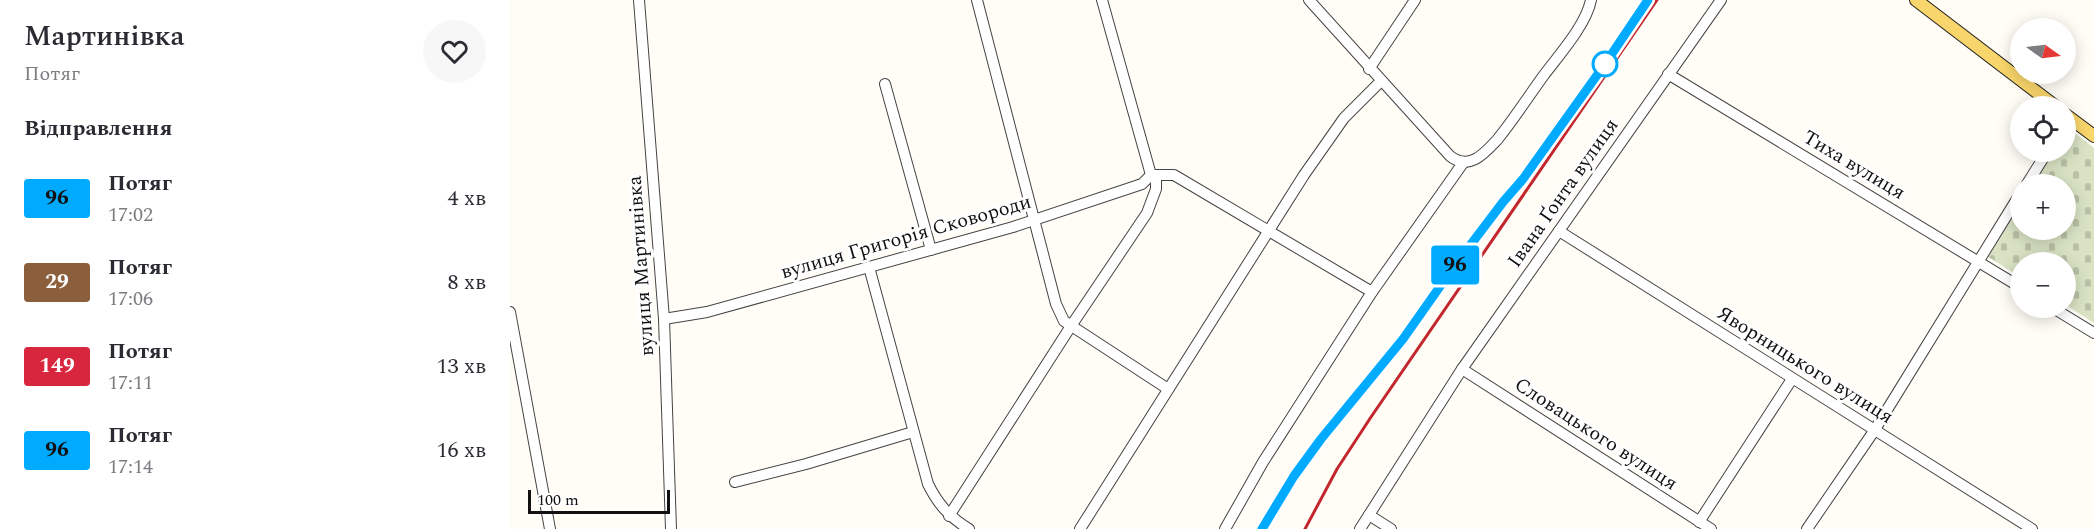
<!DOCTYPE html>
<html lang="uk">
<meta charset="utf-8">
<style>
body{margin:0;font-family:Spectral,serif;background:#f7f7f7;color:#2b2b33;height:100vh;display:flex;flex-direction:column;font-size:22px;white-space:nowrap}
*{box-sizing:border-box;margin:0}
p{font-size:20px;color:#7c7c81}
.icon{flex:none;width:33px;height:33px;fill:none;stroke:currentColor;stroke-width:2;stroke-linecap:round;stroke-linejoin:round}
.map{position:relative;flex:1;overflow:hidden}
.panel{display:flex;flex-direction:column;background:#fff;width:510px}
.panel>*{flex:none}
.badge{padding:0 12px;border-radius:4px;font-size:21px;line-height:39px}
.needle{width:39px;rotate:104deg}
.controls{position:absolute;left:1500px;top:18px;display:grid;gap:12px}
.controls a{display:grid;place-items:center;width:66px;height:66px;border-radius:50%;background:#fff;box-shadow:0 3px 15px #0003;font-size:30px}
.scale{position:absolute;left:18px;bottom:15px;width:142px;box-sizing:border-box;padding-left:6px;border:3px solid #111;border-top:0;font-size:16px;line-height:21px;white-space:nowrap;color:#111;-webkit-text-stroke:4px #fff;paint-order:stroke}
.map>.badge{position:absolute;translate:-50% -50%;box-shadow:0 0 0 3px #fff}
h2{padding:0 24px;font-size:22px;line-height:54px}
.round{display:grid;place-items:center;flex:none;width:63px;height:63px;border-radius:32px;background:#f7f7f7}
.head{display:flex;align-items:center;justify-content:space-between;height:102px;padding:0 24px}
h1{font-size:28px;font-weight:600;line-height:45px}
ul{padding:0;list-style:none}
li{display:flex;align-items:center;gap:18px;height:84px;padding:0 24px}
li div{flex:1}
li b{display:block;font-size:22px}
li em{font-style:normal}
li .badge{min-width:66px;font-weight:700;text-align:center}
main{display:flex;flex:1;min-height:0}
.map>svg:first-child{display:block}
.cemetery{fill:url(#cemetery-stones)}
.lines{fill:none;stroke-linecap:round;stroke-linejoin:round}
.minor-casing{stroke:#444;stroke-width:12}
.major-casing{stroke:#222;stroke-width:14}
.minor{stroke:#fff;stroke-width:10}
.major{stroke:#f9d66b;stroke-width:12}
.rail{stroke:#c4262e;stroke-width:3}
.line-casing{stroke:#fff;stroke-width:14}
.line{stroke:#0af;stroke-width:9}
.stop-dot{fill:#fff;stroke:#0af;stroke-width:3}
.labels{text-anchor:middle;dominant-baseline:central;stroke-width:6;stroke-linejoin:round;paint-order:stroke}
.street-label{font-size:20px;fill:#111;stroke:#fff}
</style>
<main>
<section class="panel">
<div class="head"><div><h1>Мартинівка</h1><p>Потяг</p></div><a class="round"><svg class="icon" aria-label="heart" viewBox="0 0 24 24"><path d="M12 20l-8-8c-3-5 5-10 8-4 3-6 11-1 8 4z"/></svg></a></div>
<h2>Відправлення</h2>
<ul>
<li><span class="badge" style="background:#0af;color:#111">96</span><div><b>Потяг</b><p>17:02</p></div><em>4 хв</em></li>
<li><span class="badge" style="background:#8b5e3c;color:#fff">29</span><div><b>Потяг</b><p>17:06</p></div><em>8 хв</em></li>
<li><span class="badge" style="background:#d7263d;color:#fff">149</span><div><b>Потяг</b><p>17:11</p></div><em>13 хв</em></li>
<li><span class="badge" style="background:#0af;color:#111">96</span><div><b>Потяг</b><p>17:14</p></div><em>16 хв</em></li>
</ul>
</section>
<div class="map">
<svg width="1584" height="529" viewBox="0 0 1584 529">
<defs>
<pattern id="cemetery-stones" width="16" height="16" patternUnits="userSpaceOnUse" patternTransform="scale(1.5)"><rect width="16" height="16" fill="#d9e3c4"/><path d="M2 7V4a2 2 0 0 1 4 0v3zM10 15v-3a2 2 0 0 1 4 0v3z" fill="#b9c2a7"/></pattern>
</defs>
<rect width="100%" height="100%" fill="#fffdf5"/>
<polygon class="cemetery" points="1556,126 1584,148 1584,323 1556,305 1556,262 1510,262 1510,277 1477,256 1510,201 1510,230 1556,230 1556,184 1521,184 1541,152 1556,152"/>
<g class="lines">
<defs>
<g id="minor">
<polyline points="129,0 154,319 161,529"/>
<polyline points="467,0 546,304 554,321 658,389"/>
<polyline points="592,0 641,175 664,175 862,292"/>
<path d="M799 0 940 156C959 171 974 154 987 140 1004 119 1018 97 1034 75 1049 55 1076 25 1081 0"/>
<polyline points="859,69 905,0"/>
<polyline points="1158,74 1510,287"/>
<polyline points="375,84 421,250"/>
<polyline points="1517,184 1537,152"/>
<polyline points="1049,231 1522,529"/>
<path d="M359 267 418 484C428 504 439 517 459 529"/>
<polyline points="1543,308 1584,333"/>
<polyline points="0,312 40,529"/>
<polyline points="154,319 197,312 503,227 632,184 641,175"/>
<polyline points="952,369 1201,529"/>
<polyline points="225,482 296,464 403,432"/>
<polyline points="859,515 881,529"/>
<polyline points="439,516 561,326 637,213 646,189 646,175"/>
<polyline points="1189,522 1282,379"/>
<polyline points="570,529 794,175 834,118 871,81"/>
<polyline points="715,529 753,462 862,292 953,163"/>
<polyline points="850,529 952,369 1211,0"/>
<polyline points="1297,529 1364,431 1510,194"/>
</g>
<g id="major">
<polyline points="1406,0 1545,106"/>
<polyline points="1556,115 1584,136"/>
</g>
</defs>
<use href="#minor" class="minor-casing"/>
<use href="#major" class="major-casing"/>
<use href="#minor" class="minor"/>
<use href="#major" class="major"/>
<g class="rail">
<polyline points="752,529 784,476 811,439 902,327 943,268 993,202 1013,179"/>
<polyline points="795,529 827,469 861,417 1147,0"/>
</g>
</g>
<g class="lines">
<defs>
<polyline id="line" points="752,529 784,476 811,439 893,339 943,268 993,202 1013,179 1095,64 1138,0"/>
</defs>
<use href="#line" class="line-casing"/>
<use href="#line" class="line"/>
</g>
<circle class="stop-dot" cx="1095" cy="64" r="12"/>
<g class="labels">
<g class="street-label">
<text transform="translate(1344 165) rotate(31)">Тиха вулиця</text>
<text transform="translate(1053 193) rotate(-55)">Івана Ґонта вулиця</text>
<text transform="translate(396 237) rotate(-16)">вулиця Григорія Сковороди</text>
<text transform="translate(131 266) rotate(-94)">вулиця Мартинівка</text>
<text transform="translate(1295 365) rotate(32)">Яворницького вулиця</text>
<text transform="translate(1086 434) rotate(33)">Словацького вулиця</text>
</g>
</g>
</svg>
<div class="controls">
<a><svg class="needle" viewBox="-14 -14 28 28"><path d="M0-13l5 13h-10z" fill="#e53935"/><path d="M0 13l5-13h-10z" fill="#7c7c81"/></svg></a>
<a><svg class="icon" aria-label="locate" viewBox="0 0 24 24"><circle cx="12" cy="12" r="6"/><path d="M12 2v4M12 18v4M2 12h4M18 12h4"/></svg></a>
<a>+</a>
<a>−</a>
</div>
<div class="scale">100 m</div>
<b class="badge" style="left:945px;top:265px;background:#0af;color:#111">96</b>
</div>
</main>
